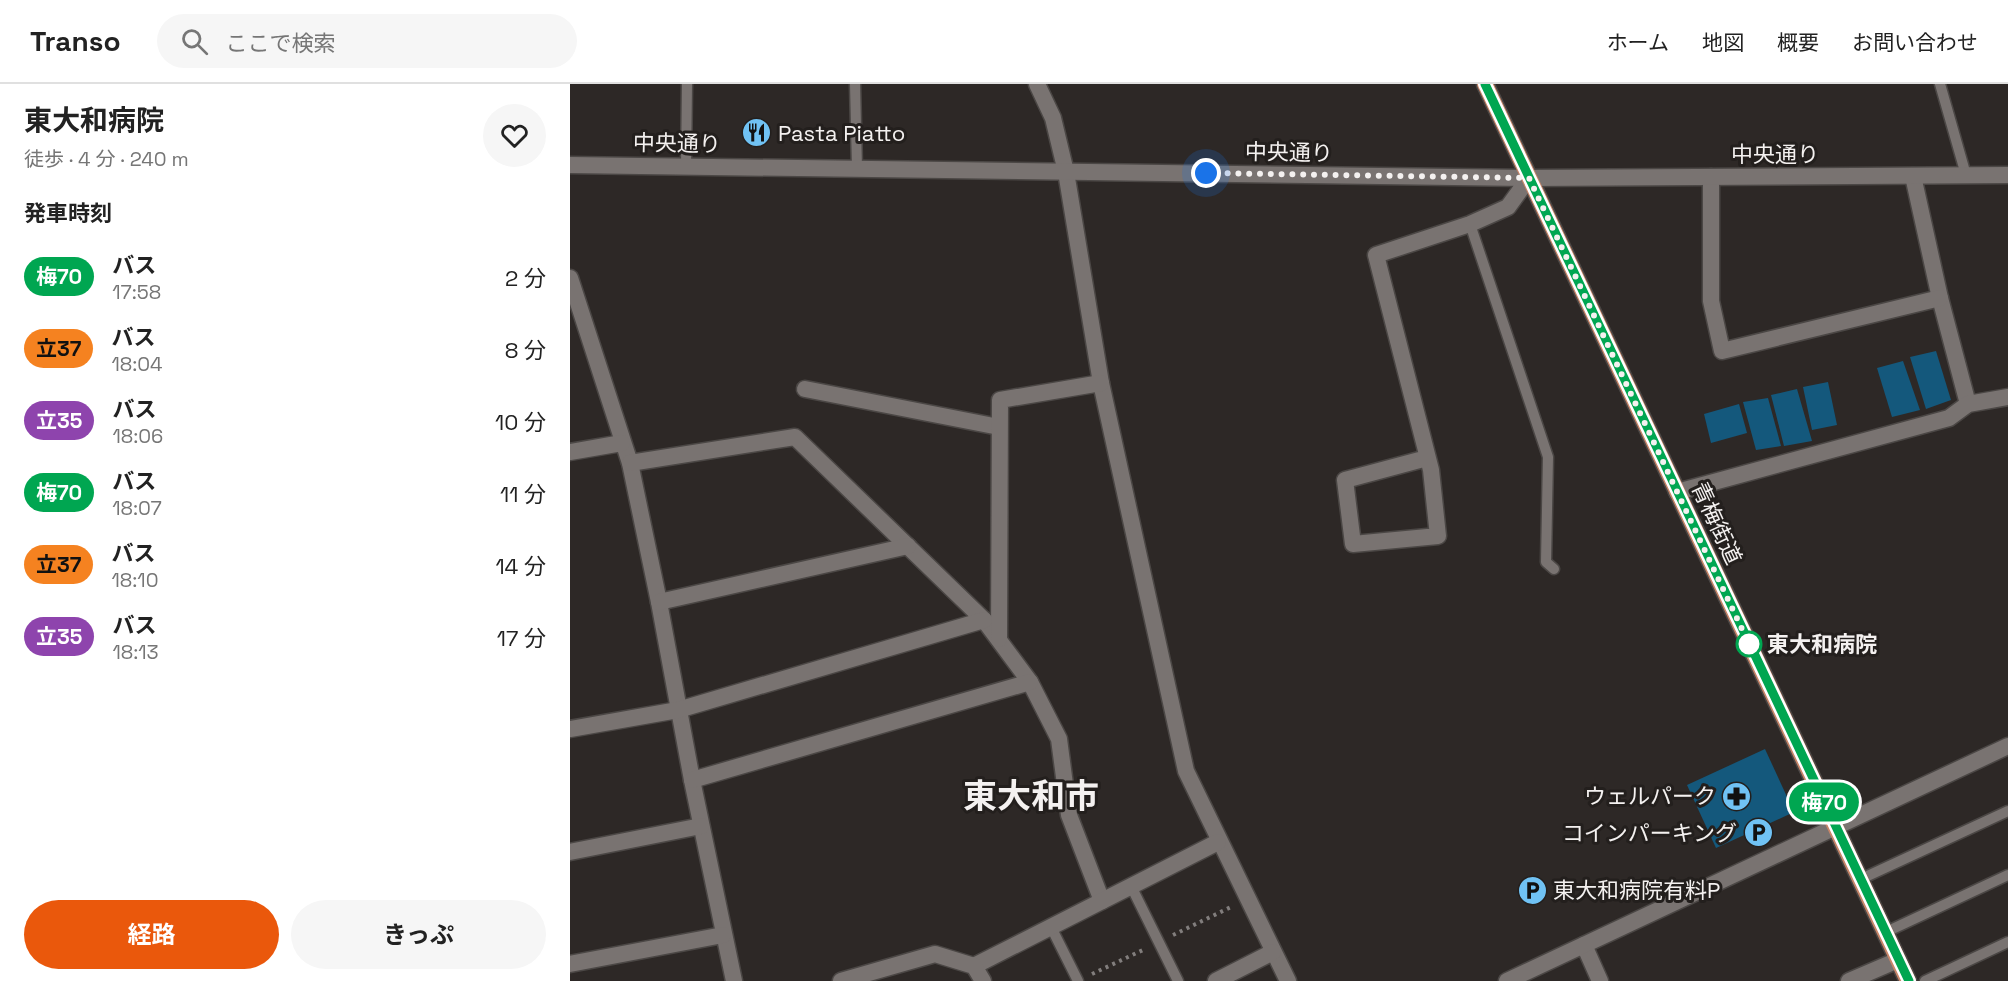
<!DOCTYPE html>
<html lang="ja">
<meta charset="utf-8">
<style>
body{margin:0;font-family:"Space Grotesk","Noto Sans JP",sans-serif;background:#f6f6f6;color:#222;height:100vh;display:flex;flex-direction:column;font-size:22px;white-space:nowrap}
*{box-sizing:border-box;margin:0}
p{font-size:20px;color:#767676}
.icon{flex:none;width:33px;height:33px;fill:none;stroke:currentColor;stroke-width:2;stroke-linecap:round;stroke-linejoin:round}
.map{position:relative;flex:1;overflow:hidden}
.drawer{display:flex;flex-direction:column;background:#fff;width:570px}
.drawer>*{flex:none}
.badge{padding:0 12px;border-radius:20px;font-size:21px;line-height:39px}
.you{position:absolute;width:30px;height:30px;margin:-15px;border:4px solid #fff;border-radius:50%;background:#1a73e8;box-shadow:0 0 0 9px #1a73e833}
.map>.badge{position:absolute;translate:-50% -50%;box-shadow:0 0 0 3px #fff}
h2{padding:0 24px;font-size:22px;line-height:54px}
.round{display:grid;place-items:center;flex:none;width:63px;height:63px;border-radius:32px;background:#f6f6f6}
.head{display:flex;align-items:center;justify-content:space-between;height:102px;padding:0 24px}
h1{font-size:28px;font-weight:700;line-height:45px}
.action{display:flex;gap:12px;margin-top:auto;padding:12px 24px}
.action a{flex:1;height:69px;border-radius:36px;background:#ea580c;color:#fff;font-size:24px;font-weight:700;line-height:69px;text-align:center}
.action a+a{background:#f6f6f6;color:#222}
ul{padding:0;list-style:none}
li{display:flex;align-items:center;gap:18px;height:72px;padding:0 24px}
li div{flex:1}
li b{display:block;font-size:22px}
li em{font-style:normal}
li .badge{min-width:66px;font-weight:700;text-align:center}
header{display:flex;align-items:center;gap:36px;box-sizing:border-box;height:84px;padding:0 30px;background:#fff;border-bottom:2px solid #e0e0e0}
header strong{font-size:28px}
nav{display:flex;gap:33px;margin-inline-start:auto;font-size:21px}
.search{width:420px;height:54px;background:#f6f6f6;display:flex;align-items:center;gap:15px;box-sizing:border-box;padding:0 21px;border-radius:33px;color:#767676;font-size:22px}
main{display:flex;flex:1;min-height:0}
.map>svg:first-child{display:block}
.building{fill:#14587c}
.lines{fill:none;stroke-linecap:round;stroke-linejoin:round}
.service-casing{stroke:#4b4745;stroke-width:13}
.minor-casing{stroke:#4b4745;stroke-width:19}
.tertiary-casing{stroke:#4b4745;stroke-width:19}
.primary-casing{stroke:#4b4745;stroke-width:19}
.path{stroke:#827e7d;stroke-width:4;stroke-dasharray:3 4.5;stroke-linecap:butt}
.service{stroke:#797371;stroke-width:10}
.minor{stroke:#797371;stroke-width:16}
.tertiary{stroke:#797371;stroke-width:16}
.primary{stroke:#c88669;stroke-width:16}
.line-casing{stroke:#fff;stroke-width:14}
.line{stroke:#00a651;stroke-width:9}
.walk{stroke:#f4f1f0;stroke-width:6;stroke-dasharray:0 10.8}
.stop-dot{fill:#fff;stroke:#00a651;stroke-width:3}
.labels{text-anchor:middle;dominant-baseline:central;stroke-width:6;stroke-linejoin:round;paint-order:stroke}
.poi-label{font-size:22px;fill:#f4f1f0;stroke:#231f1d;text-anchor:start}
.street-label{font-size:22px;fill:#f4f1f0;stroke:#231f1d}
.stop-label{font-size:22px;font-weight:bold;fill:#f4f1f0;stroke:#231f1d;text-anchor:start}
.town-label{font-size:34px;font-weight:bold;fill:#f4f1f0;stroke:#231f1d}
</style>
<header>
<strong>Transo</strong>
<div class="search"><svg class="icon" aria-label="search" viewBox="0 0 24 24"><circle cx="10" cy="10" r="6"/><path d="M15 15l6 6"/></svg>ここで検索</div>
<nav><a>ホーム</a><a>地図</a><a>概要</a><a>お問い合わせ</a></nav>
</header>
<main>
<section class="drawer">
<div class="head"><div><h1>東大和病院</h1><p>徒歩 · 4 分 · 240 m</p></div><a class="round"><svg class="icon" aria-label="heart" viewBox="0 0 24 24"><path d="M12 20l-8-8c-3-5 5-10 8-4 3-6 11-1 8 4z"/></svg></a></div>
<h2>発車時刻</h2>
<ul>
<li><span class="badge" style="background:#00a651;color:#fff">梅70</span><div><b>バス</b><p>17:58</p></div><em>2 分</em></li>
<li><span class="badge" style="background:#f58220;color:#111">立37</span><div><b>バス</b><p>18:04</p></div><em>8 分</em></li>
<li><span class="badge" style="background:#8e44ad;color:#fff">立35</span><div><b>バス</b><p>18:06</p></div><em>10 分</em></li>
<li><span class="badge" style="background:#00a651;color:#fff">梅70</span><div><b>バス</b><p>18:07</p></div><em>11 分</em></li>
<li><span class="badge" style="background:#f58220;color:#111">立37</span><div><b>バス</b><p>18:10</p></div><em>14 分</em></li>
<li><span class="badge" style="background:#8e44ad;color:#fff">立35</span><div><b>バス</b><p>18:13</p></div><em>17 分</em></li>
</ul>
<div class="action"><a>経路</a><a>きっぷ</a></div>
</section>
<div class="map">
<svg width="1438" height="897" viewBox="0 0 1438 897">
<rect width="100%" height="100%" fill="#2d2826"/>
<g class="building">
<polygon points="1366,267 1381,316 1356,325 1340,273"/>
<polygon points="1333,277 1350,326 1322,333 1307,284"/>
<polygon points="1258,298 1267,341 1242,346 1233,303"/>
<polygon points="1227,305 1242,357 1214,362 1201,311"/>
<polygon points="1198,314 1211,362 1186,366 1173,318"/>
<polygon points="1169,320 1177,349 1141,359 1134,330"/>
<polygon points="1195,665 1224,728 1146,764 1117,701"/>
</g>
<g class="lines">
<defs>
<g id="service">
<polyline points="285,0 287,84"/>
<polyline points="1370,0 1396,91"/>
<polyline points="116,82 117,0"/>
<polyline points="900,140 978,373 976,478 984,485"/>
<polyline points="1291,795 1438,727"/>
<polyline points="561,802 608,897"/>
<polyline points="481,843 508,897"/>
<polyline points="1316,848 1438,791"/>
<polyline points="1355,897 1438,858"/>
</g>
<g id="minor">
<polyline points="467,0 483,34 496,88 531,299 616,687 718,897"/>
<polyline points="1343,92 1370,214 1398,320"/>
<polyline points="1141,93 1141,217 1152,267 1370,214"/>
<polyline points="0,194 60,379 89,518 122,696 164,897"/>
<polyline points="235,305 429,343"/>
<polyline points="0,368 52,359"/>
<polyline points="857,374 775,396 783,460 868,452 861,386 806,171 900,140 938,123 959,94"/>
<polyline points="60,379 225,353 414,536 460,598 489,655 499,731 532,817"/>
<polyline points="1107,408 1379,334 1398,320 1438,313"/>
<polyline points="89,518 338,462"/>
<polyline points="429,555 430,316 531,299"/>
<polyline points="0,645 108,626 414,536"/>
<polyline points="122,696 460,598"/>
<polyline points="0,768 131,742"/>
<polyline points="1014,861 1030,897"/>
<polyline points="0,880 153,851"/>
<polyline points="404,882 648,758"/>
<polyline points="271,897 365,870 404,882 413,897"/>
<polyline points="646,897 703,868"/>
<polyline points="937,897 1438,662"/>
<polyline points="1279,897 1328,876"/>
</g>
<polyline id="tertiary" points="0,81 959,94 1438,91"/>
<polyline id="primary" points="915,0 1338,897"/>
</defs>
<use href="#service" class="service-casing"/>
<use href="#minor" class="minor-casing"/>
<use href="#tertiary" class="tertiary-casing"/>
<use href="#primary" class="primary-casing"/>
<g class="path">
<polyline points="603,851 661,823"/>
<polyline points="522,890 575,865"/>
</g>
<use href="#service" class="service"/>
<use href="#minor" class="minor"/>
<use href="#tertiary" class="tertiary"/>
<use href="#primary" class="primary"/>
</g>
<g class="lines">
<defs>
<polyline id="line" points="915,0 1339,897"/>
</defs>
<use href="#line" class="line-casing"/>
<use href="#line" class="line"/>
<polyline class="walk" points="636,89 959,94 1179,560"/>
</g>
<defs>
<symbol id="restaurant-disc" viewBox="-11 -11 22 22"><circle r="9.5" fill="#70c2f4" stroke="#231f1d"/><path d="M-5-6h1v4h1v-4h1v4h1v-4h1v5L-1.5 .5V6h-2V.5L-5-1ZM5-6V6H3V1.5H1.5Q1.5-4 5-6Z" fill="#111"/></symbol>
<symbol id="pharmacy-disc" viewBox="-11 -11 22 22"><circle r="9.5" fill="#70c2f4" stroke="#231f1d"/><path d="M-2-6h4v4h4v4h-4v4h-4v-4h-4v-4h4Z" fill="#111"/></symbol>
<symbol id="parking-disc" viewBox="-11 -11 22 22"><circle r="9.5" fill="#70c2f4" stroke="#231f1d"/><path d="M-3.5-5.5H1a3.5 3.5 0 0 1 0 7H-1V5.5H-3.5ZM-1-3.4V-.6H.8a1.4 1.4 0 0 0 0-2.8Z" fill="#111"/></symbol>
</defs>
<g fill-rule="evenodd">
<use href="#restaurant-disc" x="170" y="32" width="33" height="33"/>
<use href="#pharmacy-disc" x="1150" y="696" width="33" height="33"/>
<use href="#parking-disc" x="1172" y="732" width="33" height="33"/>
<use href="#parking-disc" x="946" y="790" width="33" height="33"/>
</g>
<circle class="stop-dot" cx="1179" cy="560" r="12"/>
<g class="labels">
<g class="poi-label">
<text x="208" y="49">Pasta Piatto</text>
<text x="1146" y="712" text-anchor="end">ウェルパーク</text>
<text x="1167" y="749" text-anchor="end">コインパーキング</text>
<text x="983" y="806">東大和病院有料P</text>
</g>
<g class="street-label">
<text transform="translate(107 59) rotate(1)">中央通り</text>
<text transform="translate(719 68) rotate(1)">中央通り</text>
<text x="1205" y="70">中央通り</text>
<text transform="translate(1147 439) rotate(65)">青梅街道</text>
</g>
<g class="stop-label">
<text x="1197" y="560">東大和病院</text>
</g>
<g class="town-label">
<text x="461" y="712">東大和市</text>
</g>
</g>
</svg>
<div class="you" style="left:636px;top:89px"></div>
<b class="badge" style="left:1254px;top:718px;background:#00a651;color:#fff">梅70</b>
</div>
</main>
